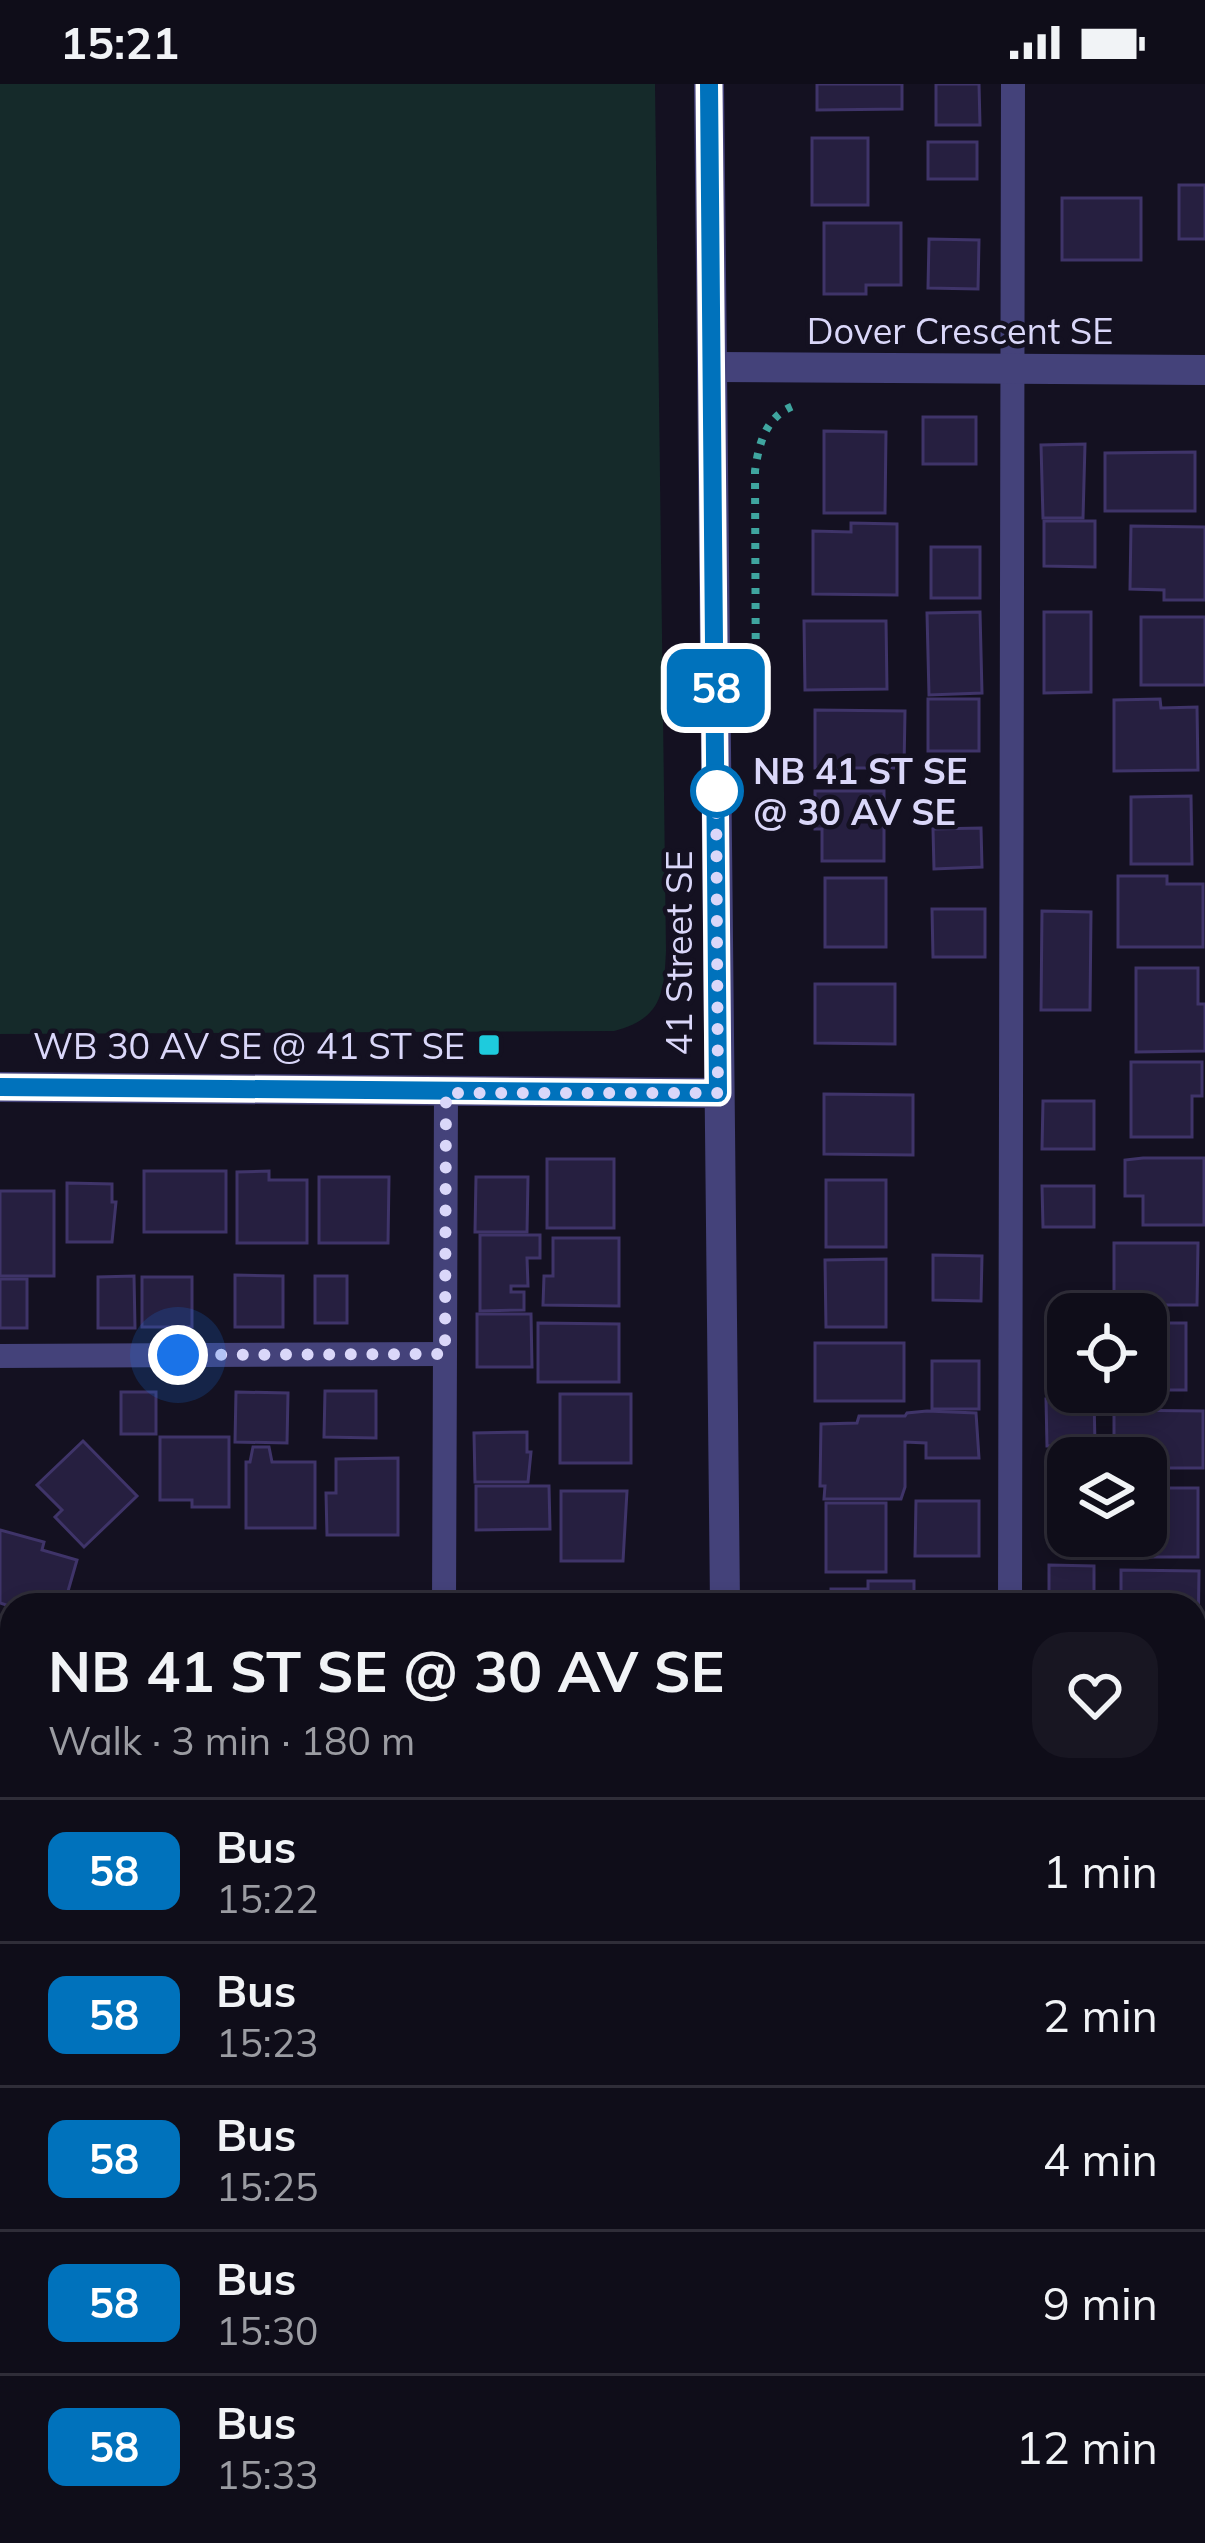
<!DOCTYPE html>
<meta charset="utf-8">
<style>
body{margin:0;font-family:Mulish,sans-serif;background:#181622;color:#f1f3f6;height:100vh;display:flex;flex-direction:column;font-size:45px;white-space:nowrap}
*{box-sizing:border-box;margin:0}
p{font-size:39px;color:#9b9ca2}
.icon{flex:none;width:66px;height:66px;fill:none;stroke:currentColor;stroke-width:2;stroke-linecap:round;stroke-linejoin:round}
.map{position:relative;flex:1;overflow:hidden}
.sheet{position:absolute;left:0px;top:1509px;width:1206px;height:951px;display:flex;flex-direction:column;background:#0f0d19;border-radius:36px 36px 0 0;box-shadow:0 6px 18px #0003,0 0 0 3px #2f2d38}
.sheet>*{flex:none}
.badge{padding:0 24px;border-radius:18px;font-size:42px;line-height:78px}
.buttons{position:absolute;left:1047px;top:1209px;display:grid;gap:24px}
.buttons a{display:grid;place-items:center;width:120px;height:120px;border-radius:24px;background:#0f0d19;box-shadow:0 6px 18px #0003,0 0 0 3px #2f2d38;font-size:60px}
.you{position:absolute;width:60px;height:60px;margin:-30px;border:9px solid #fff;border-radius:50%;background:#1a73e8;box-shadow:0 0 0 18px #1a73e833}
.map>.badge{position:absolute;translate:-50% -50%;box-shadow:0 0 0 6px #fff}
.round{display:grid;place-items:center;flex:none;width:126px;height:126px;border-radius:36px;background:#181622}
.summary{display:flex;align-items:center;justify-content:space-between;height:204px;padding:0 48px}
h1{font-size:57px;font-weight:700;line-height:90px}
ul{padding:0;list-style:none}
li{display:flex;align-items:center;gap:36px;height:144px;padding:0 48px;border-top:3px solid #2f2d38}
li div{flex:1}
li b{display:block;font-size:45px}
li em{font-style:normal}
li .badge{min-width:132px;font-weight:700;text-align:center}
.status{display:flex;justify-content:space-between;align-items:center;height:84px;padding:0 60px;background:#0f0d19;direction:ltr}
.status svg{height:33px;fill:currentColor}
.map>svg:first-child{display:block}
.green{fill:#152a2a}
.building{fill:#261f40;stroke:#3f3469;stroke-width:3}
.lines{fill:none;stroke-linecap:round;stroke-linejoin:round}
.path{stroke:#3fa59f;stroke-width:8;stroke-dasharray:6 9;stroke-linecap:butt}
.service{stroke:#44427a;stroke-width:24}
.minor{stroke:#44427a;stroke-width:30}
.line-casing{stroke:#fff;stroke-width:27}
.line{stroke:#0072bc;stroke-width:18}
.walk{stroke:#dad7f9;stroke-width:12;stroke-dasharray:0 21.6}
.stop-dot{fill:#fff;stroke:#0072bc;stroke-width:6}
.poi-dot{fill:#1ecbdd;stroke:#141121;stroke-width:4.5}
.labels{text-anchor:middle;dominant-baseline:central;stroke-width:9;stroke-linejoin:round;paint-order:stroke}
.street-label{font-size:36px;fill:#dad7f9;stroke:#141121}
.stop-label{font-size:36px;font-weight:bold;fill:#dad7f9;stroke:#141121;text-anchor:start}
.poi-label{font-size:36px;fill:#dad7f9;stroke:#141121;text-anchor:end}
</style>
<div class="status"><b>15:21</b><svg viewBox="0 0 49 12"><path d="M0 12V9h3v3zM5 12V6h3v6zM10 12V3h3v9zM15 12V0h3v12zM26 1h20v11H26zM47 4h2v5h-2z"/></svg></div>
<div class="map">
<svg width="1205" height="2459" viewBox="0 0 1205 2459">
<rect width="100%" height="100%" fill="#141121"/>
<path class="green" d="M0 0H655L666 867C664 910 661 935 614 947L0 950Z"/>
<g class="building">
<polygon points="817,0 902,0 902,25 817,26"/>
<polygon points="936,0 979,0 980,41 936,41"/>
<rect x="812" y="54" width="56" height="67"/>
<rect x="928" y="58" width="49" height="37"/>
<rect x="1179" y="101" width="26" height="54"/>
<rect x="1062" y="114" width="79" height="62"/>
<polygon points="824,139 901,139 901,201 866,201 866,210 824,210"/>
<polygon points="929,155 979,156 978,205 928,204"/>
<rect x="923" y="333" width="53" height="47"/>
<polygon points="824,347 886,348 885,429 824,429"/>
<polygon points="1085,360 1083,434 1043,434 1041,361"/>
<polygon points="1195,368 1195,427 1105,427 1105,369"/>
<polygon points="1044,437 1095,437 1095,483 1044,482"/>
<polygon points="851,439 897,440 897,511 813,510 813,447 851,448"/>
<polygon points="1131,442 1205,443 1205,516 1164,516 1164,506 1130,505"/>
<rect x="931" y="463" width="49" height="51"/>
<polygon points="980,528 982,609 929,611 927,529"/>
<polygon points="1044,528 1091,528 1091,608 1044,609"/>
<rect x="1141" y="533" width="64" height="68"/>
<polygon points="804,537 886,537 887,605 805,606"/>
<rect x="928" y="615" width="51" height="52"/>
<polygon points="1160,615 1161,624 1197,623 1198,686 1114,687 1114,616"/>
<polygon points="815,626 905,627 904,684 815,684"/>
<polygon points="815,707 884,707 884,777 822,777 822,745 815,745"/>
<polygon points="1191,712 1192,780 1131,780 1131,713"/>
<polygon points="981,744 982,783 934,785 933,745"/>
<polygon points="1118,792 1167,792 1167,800 1203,800 1203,863 1118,863"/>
<rect x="825" y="794" width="61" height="69"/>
<polygon points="932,825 985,825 985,873 933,873"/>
<polygon points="1042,827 1091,828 1090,926 1041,926"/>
<polygon points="1136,884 1198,884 1198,920 1205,920 1205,967 1136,968"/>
<polygon points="815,900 895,900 895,960 815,959"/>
<polygon points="1131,978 1202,978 1202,1012 1192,1012 1192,1053 1131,1053"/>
<polygon points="824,1010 913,1011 913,1071 824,1070"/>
<polygon points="1043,1017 1094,1017 1094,1065 1042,1065"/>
<polygon points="1143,1074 1204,1074 1204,1141 1143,1141 1143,1112 1125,1112 1125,1076"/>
<rect x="547" y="1075" width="67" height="69"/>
<rect x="144" y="1087" width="82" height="61"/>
<polygon points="269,1087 269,1096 307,1096 307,1159 237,1159 237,1088"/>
<polygon points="319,1093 389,1093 388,1159 319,1159"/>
<polygon points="476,1093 528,1093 527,1148 475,1148"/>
<rect x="826" y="1096" width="60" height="67"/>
<polygon points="67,1099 112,1100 112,1118 116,1118 112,1158 67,1158"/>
<polygon points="1042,1102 1094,1102 1094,1143 1043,1143"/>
<rect x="0" y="1107" width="54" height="85"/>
<polygon points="480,1151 540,1151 540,1174 527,1174 528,1202 511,1202 511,1208 524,1208 524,1226 480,1227"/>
<polygon points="553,1154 619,1154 619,1222 543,1221 544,1192 553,1192"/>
<polygon points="1114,1159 1198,1159 1197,1221 1161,1221 1161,1229 1114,1229"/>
<polygon points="933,1171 982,1172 981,1217 933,1216"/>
<polygon points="886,1175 886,1243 826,1243 825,1176"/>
<polygon points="235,1191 283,1192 283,1243 235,1243"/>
<polygon points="134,1192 135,1244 98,1244 98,1193"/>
<rect x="315" y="1192" width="32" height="47"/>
<rect x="142" y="1193" width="50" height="50"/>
<rect x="0" y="1195" width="27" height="49"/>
<polygon points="477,1230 531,1230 532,1283 477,1283"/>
<polygon points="538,1239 619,1240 619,1298 538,1298"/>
<rect x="1146" y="1239" width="40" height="67"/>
<rect x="815" y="1259" width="89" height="58"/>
<rect x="1060" y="1275" width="8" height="33"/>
<rect x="932" y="1277" width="47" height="48"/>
<polygon points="325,1307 376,1307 376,1354 324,1353"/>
<rect x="121" y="1308" width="35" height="42"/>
<polygon points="236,1308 288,1309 287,1359 235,1358"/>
<rect x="560" y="1310" width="71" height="69"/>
<polygon points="1094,1314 1095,1361 1047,1362 1046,1315"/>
<polygon points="1114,1326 1203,1327 1203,1384 1146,1384 1146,1374 1114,1374"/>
<polygon points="927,1327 976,1329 979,1374 926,1374 926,1359 905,1358 905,1403 901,1415 824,1415 825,1402 820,1402 821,1340 857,1339 859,1332 905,1332 907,1329"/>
<polygon points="527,1348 527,1368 531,1368 528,1398 475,1398 474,1349"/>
<polygon points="160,1353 229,1353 229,1423 192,1423 192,1416 160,1416"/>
<polygon points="83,1357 137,1412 84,1463 55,1433 62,1426 37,1401"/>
<polygon points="253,1363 269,1363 272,1378 315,1378 315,1444 246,1444 246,1378 250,1378"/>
<polygon points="398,1374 398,1451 327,1451 326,1409 336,1409 336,1375"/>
<polygon points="476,1402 549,1402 550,1445 476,1446"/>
<polygon points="1146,1404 1198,1404 1198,1473 1109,1473 1109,1452 1146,1452"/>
<polygon points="561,1407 627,1407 623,1477 561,1477"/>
<polygon points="916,1417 979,1417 979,1472 915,1472"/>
<rect x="826" y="1419" width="60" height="69"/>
<polygon points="0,1446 44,1458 42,1466 77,1476 64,1521 12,1523 0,1519"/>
<polygon points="1049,1481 1094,1482 1094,1521 1049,1521"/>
<polygon points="1121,1486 1199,1487 1198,1559 1194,1559 1194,1521 1121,1521"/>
<polygon points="868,1497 914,1497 914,1521 831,1521 831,1505 868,1505"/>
<polygon points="3,1555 12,1555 12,1621 4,1621"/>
<rect x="1194" y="1570" width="10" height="67"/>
<rect x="9" y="1784" width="3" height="70"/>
<polygon points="1205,2118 1205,2230 1194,2238 1194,2127"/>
<rect x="0" y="2134" width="12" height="27"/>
<polygon points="1203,2281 1205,2331 1194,2339 1194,2287"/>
<polygon points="9,2416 12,2416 12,2448 85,2448 85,2459 8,2459"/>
<polygon points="1198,2437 1205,2444 1205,2459 1175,2459 1187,2448 1194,2448"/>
<rect x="269" y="2448" width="66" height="11"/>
<polygon points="479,2448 529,2448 531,2459 480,2459"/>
<polygon points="577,2448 643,2448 645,2459 578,2459"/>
<polygon points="827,2448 915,2448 917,2459 829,2459"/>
<polygon points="942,2448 990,2448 991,2458 944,2459"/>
</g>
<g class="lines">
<g class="path">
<path d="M756 630 755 387C759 357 767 331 796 321"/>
<polyline points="1194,1939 1205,1928"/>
</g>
<g class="service">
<polyline points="0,1272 445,1270"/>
<polyline points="444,1521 446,1009"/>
<polyline points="1010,1521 1013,0"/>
<polyline points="1194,2396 1205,2385"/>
<polyline points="1039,2448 1042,2459"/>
<polyline points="440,2459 440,2448"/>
<polyline points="1131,2459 1142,2448"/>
</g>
<g class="minor">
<polyline points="709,0 725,1521"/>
<polyline points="715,283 1205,286"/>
<polyline points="0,1003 718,1009"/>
<polyline points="1194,1990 1205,1979"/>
<polyline points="734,2448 734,2459"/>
<polyline points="185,2459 185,2448"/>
</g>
</g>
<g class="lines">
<defs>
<polyline id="line" points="0,1003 718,1009 709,0"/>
</defs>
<use href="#line" class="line-casing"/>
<use href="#line" class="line"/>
<polyline class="walk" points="178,1271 445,1270 446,1009 718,1009 716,691 717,707"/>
</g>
<circle class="stop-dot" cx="717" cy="707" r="24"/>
<rect class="poi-dot" x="477" y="949" width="24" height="24" rx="6"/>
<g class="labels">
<g class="street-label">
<text x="960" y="246">Dover Crescent SE</text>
<text transform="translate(678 869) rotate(-90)">41 Street SE</text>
</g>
<g class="stop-label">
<text x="753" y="686">NB 41 ST SE<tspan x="753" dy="41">@ 30 AV SE</tspan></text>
</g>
<g class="poi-label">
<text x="465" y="961">WB 30 AV SE @ 41 ST SE</text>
</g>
</g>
</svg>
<div class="buttons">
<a><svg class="icon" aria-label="locate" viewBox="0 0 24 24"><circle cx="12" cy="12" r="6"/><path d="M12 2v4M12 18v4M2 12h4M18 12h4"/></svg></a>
<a><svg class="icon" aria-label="layers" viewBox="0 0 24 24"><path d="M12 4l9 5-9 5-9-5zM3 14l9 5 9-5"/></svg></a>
</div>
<div class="you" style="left:178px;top:1271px"></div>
<b class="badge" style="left:716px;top:604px;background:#0072bc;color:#fff">58</b>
<section class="sheet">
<div class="summary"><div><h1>NB 41 ST SE @ 30 AV SE</h1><p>Walk · 3 min · 180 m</p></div><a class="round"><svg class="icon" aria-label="heart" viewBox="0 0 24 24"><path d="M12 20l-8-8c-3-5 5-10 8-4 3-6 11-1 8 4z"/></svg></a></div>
<ul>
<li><span class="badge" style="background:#0072bc;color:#fff">58</span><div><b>Bus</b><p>15:22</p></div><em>1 min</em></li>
<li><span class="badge" style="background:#0072bc;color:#fff">58</span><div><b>Bus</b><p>15:23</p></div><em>2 min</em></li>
<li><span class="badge" style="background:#0072bc;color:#fff">58</span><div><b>Bus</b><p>15:25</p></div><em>4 min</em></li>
<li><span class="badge" style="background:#0072bc;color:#fff">58</span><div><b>Bus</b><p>15:30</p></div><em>9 min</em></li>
<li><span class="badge" style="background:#0072bc;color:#fff">58</span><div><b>Bus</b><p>15:33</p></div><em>12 min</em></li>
</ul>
</section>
</div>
